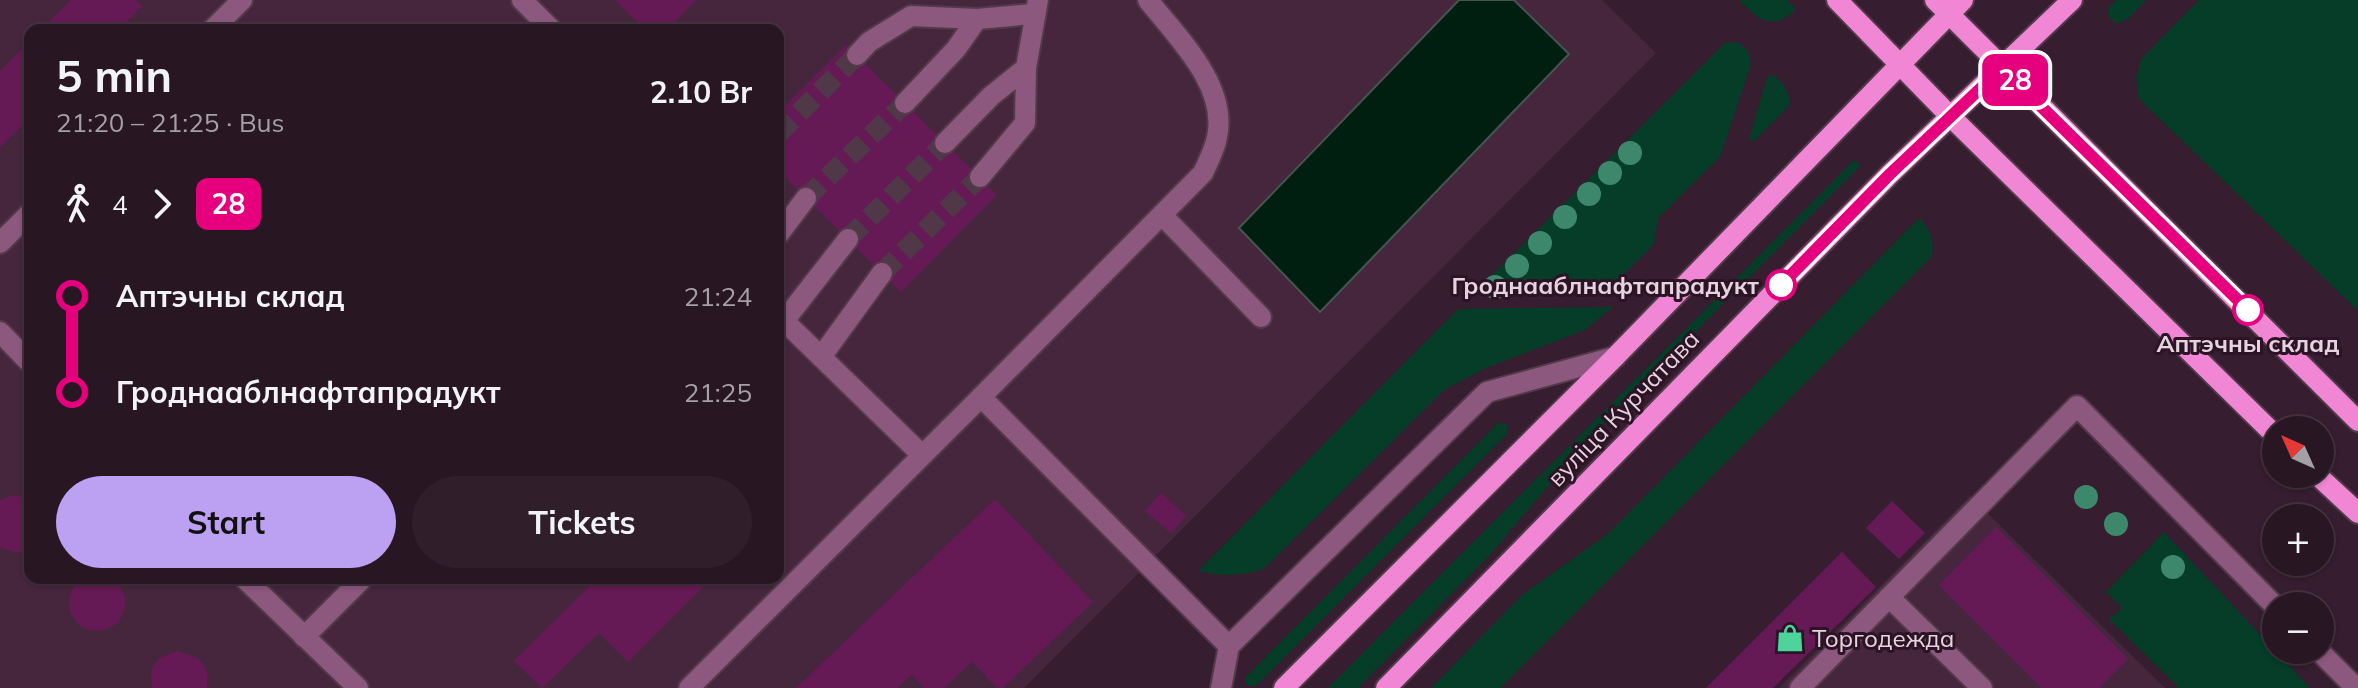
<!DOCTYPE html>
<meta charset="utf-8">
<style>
body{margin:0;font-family:Mulish,sans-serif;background:#301f2b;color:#f1f3f6;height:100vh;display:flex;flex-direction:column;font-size:30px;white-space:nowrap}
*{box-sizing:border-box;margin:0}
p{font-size:26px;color:#a59fa6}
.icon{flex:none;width:44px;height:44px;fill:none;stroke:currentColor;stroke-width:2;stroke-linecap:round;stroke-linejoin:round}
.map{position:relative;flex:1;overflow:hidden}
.side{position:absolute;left:24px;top:24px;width:760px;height:560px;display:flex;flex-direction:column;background:#281623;border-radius:16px;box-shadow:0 2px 6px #0004,0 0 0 2px #443541}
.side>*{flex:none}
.badge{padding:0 16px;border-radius:12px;font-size:28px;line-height:52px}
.needle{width:52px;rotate:315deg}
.tools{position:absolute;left:2262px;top:416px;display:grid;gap:16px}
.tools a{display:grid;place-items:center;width:72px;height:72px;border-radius:50%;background:#281623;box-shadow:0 2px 6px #0004,0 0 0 2px #443541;font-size:40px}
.map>.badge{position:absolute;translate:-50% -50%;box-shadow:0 0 0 4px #fff}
.legs{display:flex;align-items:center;gap:12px;height:88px;padding:0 32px;font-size:26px}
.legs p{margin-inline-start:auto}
.head{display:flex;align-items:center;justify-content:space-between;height:136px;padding:0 32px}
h1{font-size:44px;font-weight:700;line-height:60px}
.primary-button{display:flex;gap:16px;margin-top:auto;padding:16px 32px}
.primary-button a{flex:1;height:92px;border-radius:48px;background:#bca0f2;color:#111;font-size:32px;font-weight:700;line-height:92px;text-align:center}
.primary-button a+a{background:#301f2b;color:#f1f3f6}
ul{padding:0 32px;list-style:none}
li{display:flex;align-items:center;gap:28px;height:96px;font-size:30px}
li i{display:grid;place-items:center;width:12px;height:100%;margin:0 10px;background:currentColor}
li i::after{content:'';width:20px;height:20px;margin:-10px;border:6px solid;border-radius:50%;background:#281623}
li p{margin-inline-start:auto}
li:first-child i{background:linear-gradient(#0000 50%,currentColor 0)}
li:last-child i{background:linear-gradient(currentColor 50%,#0000 0)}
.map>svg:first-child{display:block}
.built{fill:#46263d;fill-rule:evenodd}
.green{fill:#053d28}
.water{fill:#001f11;stroke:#45554f;stroke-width:2}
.building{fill:#661a55}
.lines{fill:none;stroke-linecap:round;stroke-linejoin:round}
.minor-tunnel{stroke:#503849;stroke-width:20;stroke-dasharray:20 10;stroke-linecap:butt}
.minor-casing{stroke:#523a4b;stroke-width:24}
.major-casing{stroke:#523a4b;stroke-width:24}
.minor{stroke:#8c587d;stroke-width:20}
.major{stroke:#f187d4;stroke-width:20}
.tree{fill:#3d886d}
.line-1-casing{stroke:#fff;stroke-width:18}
.line-1{stroke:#e6007e;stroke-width:12}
.stop-1-dot{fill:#fff;stroke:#e6007e;stroke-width:4}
.labels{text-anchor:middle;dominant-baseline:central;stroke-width:6;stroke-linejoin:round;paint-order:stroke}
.stop-label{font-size:24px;font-weight:bold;fill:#e5d3df;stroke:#2c1325;text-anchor:end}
.street-label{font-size:24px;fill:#e5d3df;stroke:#2c1325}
.poi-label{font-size:24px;fill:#e5d3df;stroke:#2c1325;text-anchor:start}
</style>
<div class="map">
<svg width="2358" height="688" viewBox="0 0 2358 688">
<rect width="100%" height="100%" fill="#361d2f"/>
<g class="built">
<path d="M0 0H1602L1656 53 1024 688H0ZM30 30H778V578H30Z"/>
<polygon points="1970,496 2165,688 1779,688"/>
</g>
<g class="green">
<path d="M1739 0H1787L1796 9C1773 32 1758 20 1739 0Z"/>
<polygon points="2116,0 2146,0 2128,19 2116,24 2108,16 2109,7"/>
<polygon points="2199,0 2358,0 2358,311 2139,99 2136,79 2141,59"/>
<polygon points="1738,42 1748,51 1751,64 1720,157 1658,218 1654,244 1610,288 1476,291 1725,43"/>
<path d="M1774 75C1784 85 1790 91 1789 106L1753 142 1749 139 1767 77Z"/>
<polygon points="1854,160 1861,165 1584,444 1488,557 1358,688 1328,688"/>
<path d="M1919 218C1931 230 1934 240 1932 256L1500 688H1431L1522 595 1608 534Z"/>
<path d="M1613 307 1585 330 1486 368 1444 390 1264 569C1241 576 1222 577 1198 571L1458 309Z"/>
<polygon points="1498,423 1507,424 1508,433 1256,686 1246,686 1246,677"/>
<polygon points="2164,532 2310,688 2179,688 2109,619 2122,608 2106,592"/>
</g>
<polygon class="water" points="1459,0 1514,0 1569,54 1320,312 1239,228"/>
<g class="building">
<polygon points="71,0 136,0 142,6 118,30 41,30"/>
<polygon points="615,0 696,0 667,30 646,30"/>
<polygon points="30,41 30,118 0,147 0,71"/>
<polygon points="846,45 997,195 901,292 778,170 778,113"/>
<polygon points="1161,493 1186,516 1171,533 1145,511"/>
<polygon points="14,495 30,499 30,549 20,553 0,548 0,500"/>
<polygon points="995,499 1093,602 1003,688 997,688 972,662 944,688 924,688 912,675 897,688 796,688"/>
<polygon points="1892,501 1925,533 1899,559 1866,528"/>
<polygon points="1996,527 2128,659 2099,688 2042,688 1939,585"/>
<polygon points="1842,552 1876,587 1773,688 1706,688"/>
<circle cx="97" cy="603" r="28"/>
<polygon points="598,578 712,578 628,662 599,633 542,688 514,661"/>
<polygon points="178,651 196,657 203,664 207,673 207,688 152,688 151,674 154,665 160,658"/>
</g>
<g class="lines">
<g class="minor-tunnel">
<polyline points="778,134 857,55"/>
<polyline points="806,198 905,103"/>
<polyline points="848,239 945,143"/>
<polyline points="882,273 980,177"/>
</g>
<defs>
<g id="minor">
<polyline points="522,0 552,30"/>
<polyline points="212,30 242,0"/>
<polyline points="857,55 869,42 911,16 977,19 1033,14"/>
<polyline points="905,103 956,49 977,19"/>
<polyline points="945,143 991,96 1026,68 1038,0"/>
<polyline points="980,177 1025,123 1026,68"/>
<polyline points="1162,215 1261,317"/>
<polyline points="778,235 806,198"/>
<polyline points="0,243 30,213"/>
<polyline points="778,315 922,455"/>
<polyline points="784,321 848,239"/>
<polyline points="0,332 30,363"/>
<polyline points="821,357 882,273"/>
<path d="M981 397 1203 173C1208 162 1215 149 1217 137 1228 85 1177 37 1148 0"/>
<polyline points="244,578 358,688"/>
<polyline points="1889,597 1982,688"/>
<polyline points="304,637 363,578"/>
<polyline points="2318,650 2356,688"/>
<polyline points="689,688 981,397 1229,646"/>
<polyline points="1221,688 1229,646 1487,392 1615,357"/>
<polyline points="1800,688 2077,406 2276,607"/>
</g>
<g id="major">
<polyline points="1837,0 1951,117 2276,436"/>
<polyline points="1935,0 2358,421"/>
<polyline points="2316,474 2358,513"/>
<polyline points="1284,688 1615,357 1963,0"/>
<polyline points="1386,688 1890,174 2072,0"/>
</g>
</defs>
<use href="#minor" class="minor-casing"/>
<use href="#major" class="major-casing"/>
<use href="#minor" class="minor"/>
<use href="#major" class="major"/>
</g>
<g class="tree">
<circle cx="1630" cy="153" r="12"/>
<circle cx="1610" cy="173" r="12"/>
<circle cx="1589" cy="194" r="12"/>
<circle cx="1565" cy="217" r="12"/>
<circle cx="1540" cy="243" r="12"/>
<circle cx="1517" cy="266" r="12"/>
<circle cx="1495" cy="287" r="12"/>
<circle cx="2086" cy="497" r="12"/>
<circle cx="2116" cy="524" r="12"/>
<circle cx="2173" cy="567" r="12"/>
</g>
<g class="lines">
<defs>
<polyline id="line-1" points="1781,285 1890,174 2002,68 2248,310"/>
</defs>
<use href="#line-1" class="line-1-casing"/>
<use href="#line-1" class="line-1"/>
</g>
<defs>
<symbol id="shop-bare" viewBox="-9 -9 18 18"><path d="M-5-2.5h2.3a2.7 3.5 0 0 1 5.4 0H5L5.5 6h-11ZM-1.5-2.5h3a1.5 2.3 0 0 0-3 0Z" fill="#4cd49b" stroke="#2c1325" stroke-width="2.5" paint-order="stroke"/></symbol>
</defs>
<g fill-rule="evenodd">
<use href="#shop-bare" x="1770" y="618" width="40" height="40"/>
</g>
<g class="stop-1-dot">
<circle cx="1781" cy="285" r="14"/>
<circle cx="2248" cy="310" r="14"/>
</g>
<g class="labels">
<g class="stop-label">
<text x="1759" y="285">Гроднааблнафтапрадукт</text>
<text x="2248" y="343" text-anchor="middle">Аптэчны склад</text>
</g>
<g class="street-label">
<text transform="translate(1623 408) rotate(-46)">вуліца Курчатава</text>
</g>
<g class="poi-label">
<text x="1812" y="638">Торгодежда</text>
</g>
</g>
</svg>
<div class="tools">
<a><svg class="needle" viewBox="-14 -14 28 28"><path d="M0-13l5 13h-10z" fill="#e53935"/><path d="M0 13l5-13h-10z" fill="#a59fa6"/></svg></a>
<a>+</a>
<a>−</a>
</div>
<b class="badge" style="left:2015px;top:80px;background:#e6007e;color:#fff">28</b>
<section class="side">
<div class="head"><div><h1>5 min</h1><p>21:20 – 21:25 · Bus</p></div><b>2.10 Br</b></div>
<div class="legs"><svg class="icon" aria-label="walk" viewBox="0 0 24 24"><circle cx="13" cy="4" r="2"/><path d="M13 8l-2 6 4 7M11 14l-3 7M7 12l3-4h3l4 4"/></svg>4<svg class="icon" aria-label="forward" viewBox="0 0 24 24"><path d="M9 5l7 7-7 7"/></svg><b class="badge" style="background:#e6007e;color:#fff">28</b></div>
<ul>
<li><i style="color:#e6007e"></i><b>Аптэчны склад</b><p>21:24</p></li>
<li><i style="color:#e6007e"></i><b>Гроднааблнафтапрадукт</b><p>21:25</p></li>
</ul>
<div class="primary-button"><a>Start</a><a>Tickets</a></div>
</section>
</div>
